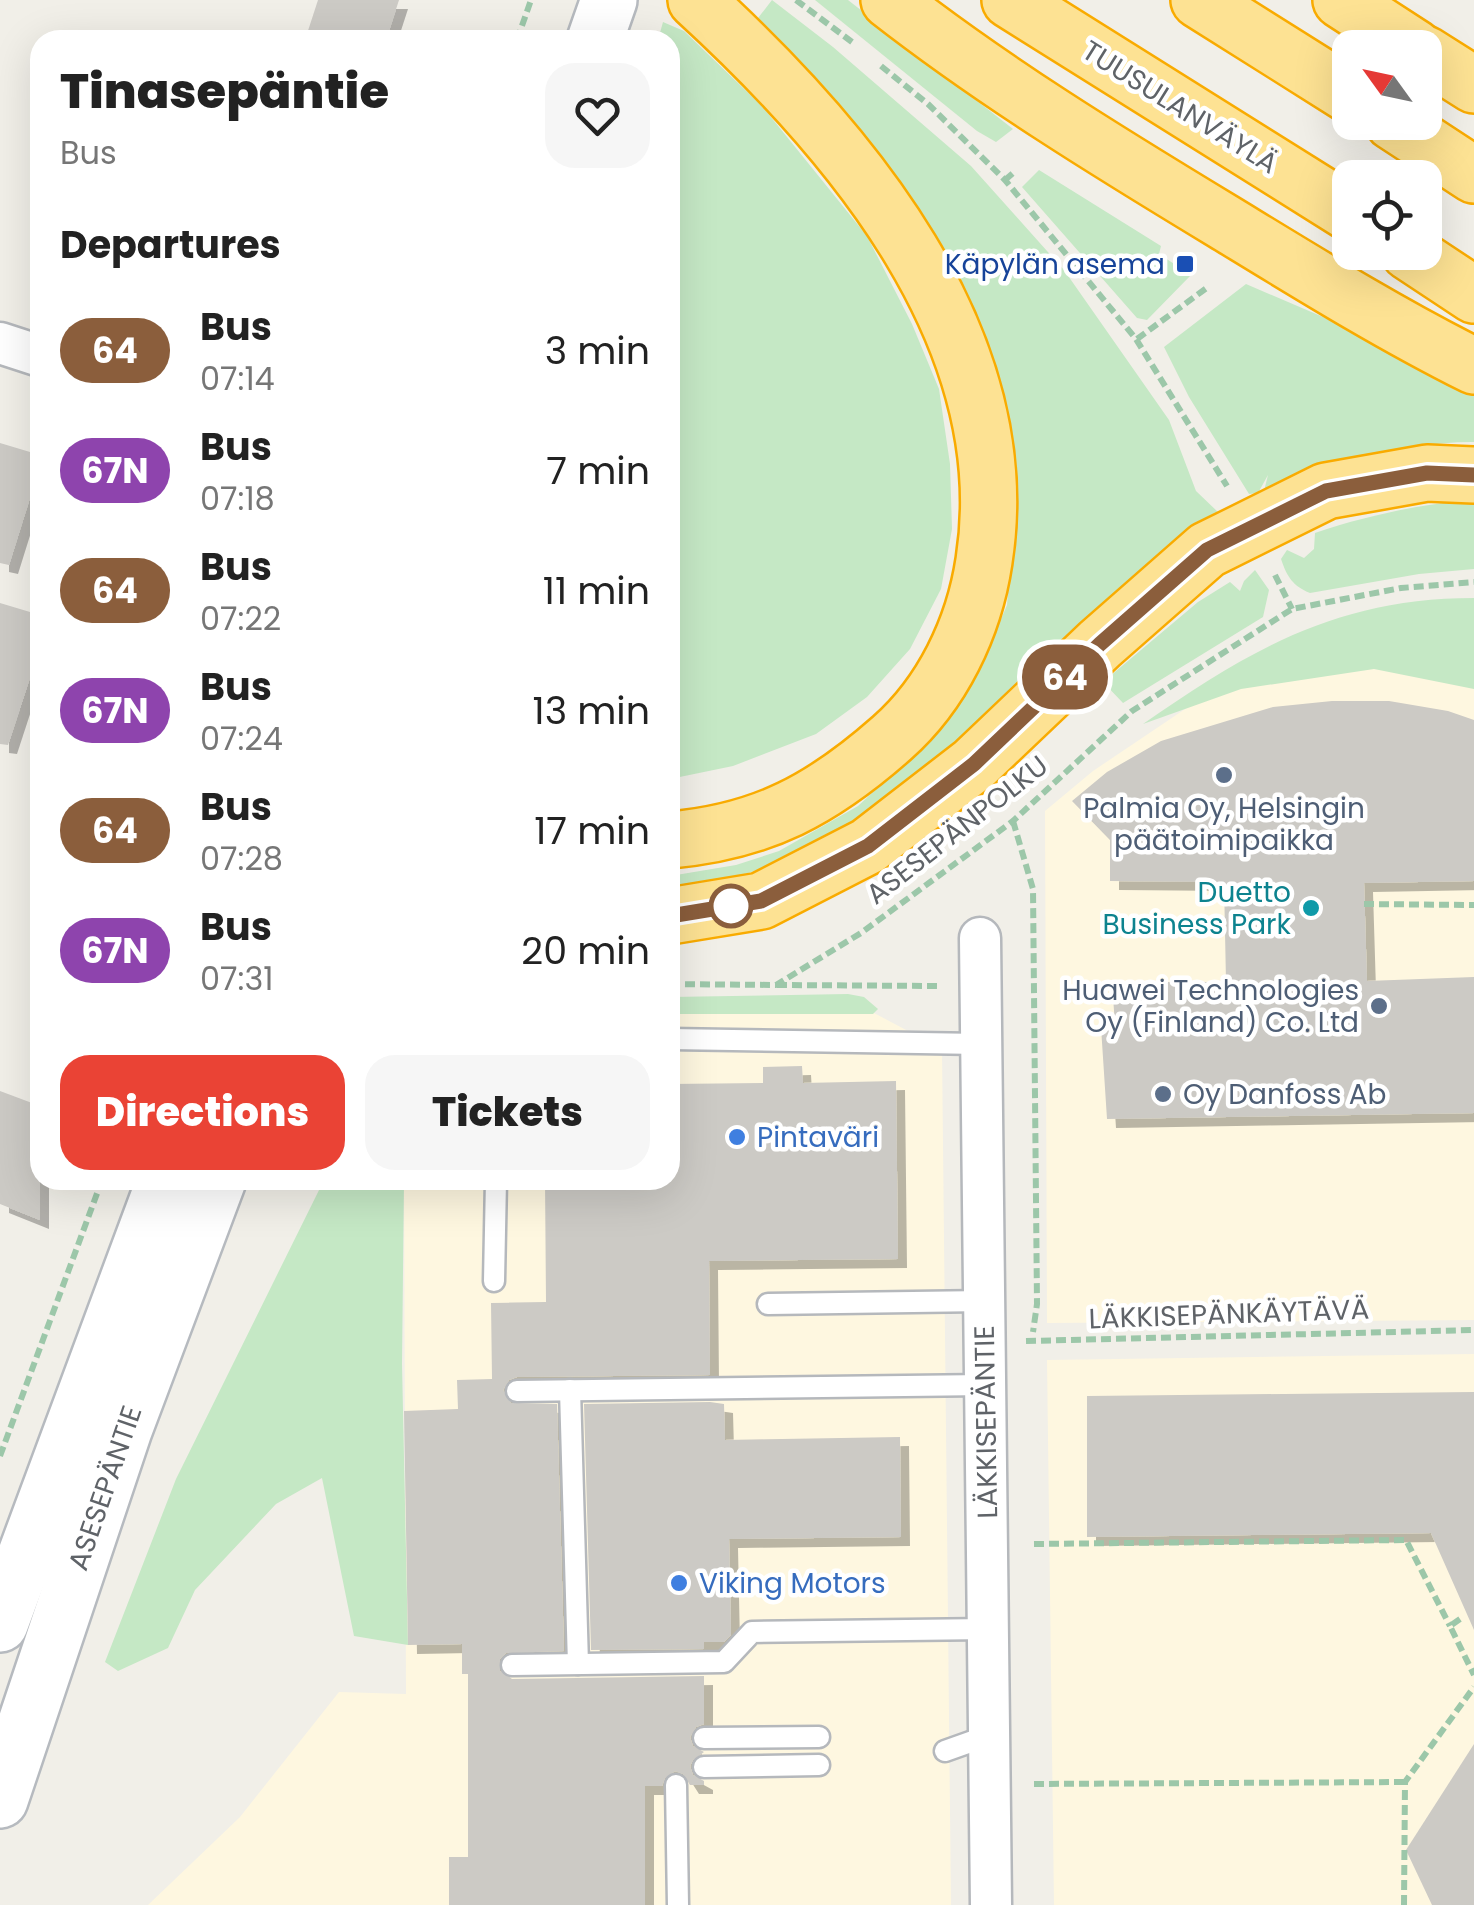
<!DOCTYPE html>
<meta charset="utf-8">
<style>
body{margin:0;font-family:Poppins,sans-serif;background:#f6f6f6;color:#222;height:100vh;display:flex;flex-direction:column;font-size:38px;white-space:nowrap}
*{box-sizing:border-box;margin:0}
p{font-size:32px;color:#767676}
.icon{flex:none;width:55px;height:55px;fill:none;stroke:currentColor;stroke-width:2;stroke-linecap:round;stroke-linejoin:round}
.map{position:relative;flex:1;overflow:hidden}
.panel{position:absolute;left:30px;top:30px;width:650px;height:1160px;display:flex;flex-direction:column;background:#fff;border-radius:30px;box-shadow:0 10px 40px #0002}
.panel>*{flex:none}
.badge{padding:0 20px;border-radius:32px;font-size:35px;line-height:65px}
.needle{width:65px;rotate:303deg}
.fabs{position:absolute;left:1332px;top:30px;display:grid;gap:20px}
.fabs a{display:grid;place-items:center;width:110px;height:110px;border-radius:20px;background:#fff;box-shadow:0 10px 40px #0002;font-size:50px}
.map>.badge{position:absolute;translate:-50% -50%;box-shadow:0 0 0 5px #fff}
h2{padding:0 30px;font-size:38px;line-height:90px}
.round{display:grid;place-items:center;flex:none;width:105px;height:105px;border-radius:30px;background:#f6f6f6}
.headline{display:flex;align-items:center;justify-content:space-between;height:170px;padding:0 30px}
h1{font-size:48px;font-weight:800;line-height:75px}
.primary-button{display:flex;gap:20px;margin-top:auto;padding:20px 30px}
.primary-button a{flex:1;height:115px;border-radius:30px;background:#ea4335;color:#fff;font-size:40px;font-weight:800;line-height:115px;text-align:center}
.primary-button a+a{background:#f6f6f6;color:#222}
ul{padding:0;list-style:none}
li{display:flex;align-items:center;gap:30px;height:120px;padding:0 30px}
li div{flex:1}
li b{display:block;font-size:38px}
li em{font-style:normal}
li .badge{min-width:110px;font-weight:700;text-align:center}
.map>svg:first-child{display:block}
.commercial{fill:#fef7e0}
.green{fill:#c5e8c5}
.building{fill:#cccac5;filter:url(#shadow)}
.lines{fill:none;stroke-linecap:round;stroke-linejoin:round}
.lane-casing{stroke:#b5b8bc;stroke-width:25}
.street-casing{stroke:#b5b8bc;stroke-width:45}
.secondary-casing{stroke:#b6babf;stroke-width:60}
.highway-casing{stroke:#f9ab00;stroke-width:60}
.path{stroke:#9cc7a9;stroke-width:6;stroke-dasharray:10 5;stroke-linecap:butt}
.lane{stroke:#fff;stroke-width:20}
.street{stroke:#fff;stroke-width:40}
.secondary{stroke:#fff;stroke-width:55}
.highway{stroke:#fde293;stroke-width:55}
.line-casing{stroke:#fff;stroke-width:22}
.line{stroke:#8b5e3c;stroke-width:15}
.transit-dot{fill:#1a4fb4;stroke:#fff;stroke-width:4}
.service-dot{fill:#5c6f8a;stroke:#fff;stroke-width:4}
.stop-dot{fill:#fff;stroke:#8b5e3c;stroke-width:5}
.culture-dot{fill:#0f9aa8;stroke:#fff;stroke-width:4}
.shop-dot{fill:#3f7fe0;stroke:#fff;stroke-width:4}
.labels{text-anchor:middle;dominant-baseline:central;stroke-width:9;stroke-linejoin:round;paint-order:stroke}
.street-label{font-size:28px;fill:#5f6368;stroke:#fff}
.transit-label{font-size:28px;fill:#164399;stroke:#fff;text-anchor:end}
.service-label{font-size:28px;fill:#4e5e75;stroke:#fff}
.culture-label{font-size:28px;fill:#0d838f;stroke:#fff;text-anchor:end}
.shop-label{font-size:28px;fill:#366cbe;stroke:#fff;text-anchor:start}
</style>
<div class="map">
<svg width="1474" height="1905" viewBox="0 0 1474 1905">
<defs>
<filter id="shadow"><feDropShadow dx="9" dy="9" stdDeviation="0" flood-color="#0004"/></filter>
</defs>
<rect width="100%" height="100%" fill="#f1efe8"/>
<g class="commercial">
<polygon points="1474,607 1474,1320 1047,1323 1045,811 1093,771 1252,664"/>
<polygon points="670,1013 874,1013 942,1049 951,1905 148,1905 240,1817 339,1692 406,1694 404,1180 670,1180"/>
<polygon points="1474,1354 1474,1905 1054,1905 1047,1360"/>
</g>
<g class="green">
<path d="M772 0 833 47 971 166 1064 270 1169 420 1196 491 1219 513C1169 563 1114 609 1062 657 949 759 829 875 670 888V876L736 865 779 851 858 806 937 732 977 675 1007 605 1012 536 933 236 899 181 842 114 755 22Z"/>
<polygon points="815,0 848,0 1013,129 996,142 977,131"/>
<polygon points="663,22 684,31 762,106 867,236 912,324 939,389 950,464 952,529 941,589 910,649 867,697 816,734 733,766 670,779 670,40 658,40"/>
<polygon points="1039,170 1161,246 1159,254 1191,275 1147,320 1137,318 1022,187"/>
<path d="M1246 284 1400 350 1474 389V442C1401 441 1332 469 1264 491L1268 475 1258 493 1249 494 1189 397 1164 347Z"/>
<path d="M1458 501H1474V569L1419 574 1310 593C1293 586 1287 577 1281 559L1287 550 1304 558 1314 549 1315 533C1362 517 1408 507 1458 501Z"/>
<polygon points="1255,570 1269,590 1263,617 1123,703 1103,682 1198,602 1230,582 1240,591 1244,581"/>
<path d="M1474 598V689L1374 669 1241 689 1143 724C1251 649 1338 598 1474 598Z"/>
<polygon points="848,994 864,997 878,1009 873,1014 670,1014 670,997"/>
<polygon points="324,1180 404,1180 402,1364 408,1645 354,1636 322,1478 276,1504 195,1590 168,1648 118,1671 105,1662 176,1479"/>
</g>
<g class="building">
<polygon points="318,0 399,0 386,40 305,40"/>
<polygon points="0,443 40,455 40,466 9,565 0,563"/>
<polygon points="0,603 40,615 40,647 8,745 0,744"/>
<polygon points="1332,701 1389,701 1448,711 1474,720 1474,881 1364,883 1367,981 1474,977 1474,1113 1107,1119 1101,1027 1115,1025 1112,982 1226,982 1224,882 1110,881 1110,840 1072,801 1107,772 1161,741 1273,707"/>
<polygon points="802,1066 803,1083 896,1081 898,1259 709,1261 710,1375 517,1377 509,1380 503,1390 511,1403 557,1404 564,1651 506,1653 500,1659 500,1671 512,1679 704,1676 704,1724 696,1727 690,1737 693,1746 704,1752 693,1760 690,1766 693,1775 704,1781 704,1785 690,1785 683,1774 675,1771 665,1778 662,1786 645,1786 645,1905 449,1905 449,1857 468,1857 468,1674 462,1674 462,1644 408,1645 404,1411 458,1409 457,1380 492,1379 491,1303 546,1302 545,1180 670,1180 670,1084 763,1083 763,1067"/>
<polygon points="0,1091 40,1106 40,1220 0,1204"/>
<polygon points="1474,1392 1474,1630 1431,1533 1087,1537 1087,1396"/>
<polygon points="710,1402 724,1404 725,1440 900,1437 901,1537 729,1539 731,1635 724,1642 704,1642 704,1649 591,1650 584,1404"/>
<polygon points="1474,1744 1474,1905 1432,1905 1406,1850"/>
</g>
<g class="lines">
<defs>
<g id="lane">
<polyline points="670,1039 981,1044"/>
<polyline points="494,1281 496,1180"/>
<polyline points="768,1304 985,1301"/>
<polyline points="570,1390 578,1664"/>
<polyline points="517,1391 986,1385"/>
<polyline points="512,1665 724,1662 752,1632 989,1629"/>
<polyline points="704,1738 819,1737"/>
<polyline points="945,1751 990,1735"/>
<polyline points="704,1767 819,1765"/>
<polyline points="676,1785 678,1905"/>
</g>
<g id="street">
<polyline points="0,343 40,356"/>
<polyline points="980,938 991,1905"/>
</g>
<g id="secondary">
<polyline points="595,40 609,0"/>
<polyline points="0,1624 165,1180"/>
<polyline points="0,1800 124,1430 218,1180"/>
</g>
<g id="highway">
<path d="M889 0C994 82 1110 153 1224 222 1306 272 1388 323 1474 366"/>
<polyline points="1010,0 1350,213"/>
<polyline points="1199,0 1350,95"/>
<polyline points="1341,0 1415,48"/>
<polyline points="1425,54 1474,85"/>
<polyline points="1393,122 1474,175"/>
<polyline points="1409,252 1474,295"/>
<path d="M670 840C763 832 823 799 892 738 942 694 974 628 984 561 1019 339 849 140 696 0"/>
<polyline points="670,916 761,901 868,846 974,764 1100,644 1207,550 1326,491 1427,473 1474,475"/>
</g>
</defs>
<use href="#lane" class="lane-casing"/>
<use href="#street" class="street-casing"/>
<use href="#secondary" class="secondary-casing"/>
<use href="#highway" class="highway-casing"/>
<g class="path">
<polyline points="796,0 852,42"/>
<polyline points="517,40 531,0"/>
<polyline points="881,66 928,104 1005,180 1136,339 1227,486"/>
<polyline points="1005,180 1013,173"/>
<polyline points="1137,339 1208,287"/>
<polyline points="1275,575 1292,609"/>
<polyline points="1013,821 1033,889 1037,1304 1033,1332"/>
<polyline points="1364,904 1474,905"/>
<polyline points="670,984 776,985 861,933 1013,821 1132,711 1292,609 1401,588 1474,582"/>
<polyline points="777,985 939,986"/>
<polyline points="1026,1341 1474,1330"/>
<polyline points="0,1456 102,1180"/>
<polyline points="1034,1544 1406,1540 1450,1626"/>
<polyline points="1460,1619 1450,1626 1474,1675"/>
<polyline points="1034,1784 1405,1782"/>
<polyline points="1404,1905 1405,1782 1474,1687"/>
</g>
<use href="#lane" class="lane"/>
<use href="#street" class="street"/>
<use href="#secondary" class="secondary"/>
<use href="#highway" class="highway"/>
</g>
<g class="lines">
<defs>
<polyline id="line" points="670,916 761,901 868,846 974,764 1100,644 1207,550 1326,491 1427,473 1474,475"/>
</defs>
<use href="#line" class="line-casing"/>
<use href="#line" class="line"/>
</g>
<rect class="transit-dot" x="1175" y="254" width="20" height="20" rx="5"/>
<g class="service-dot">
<circle cx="1224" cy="775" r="10"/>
<circle cx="1379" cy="1006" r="10"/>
<circle cx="1163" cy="1094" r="10"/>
</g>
<circle class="stop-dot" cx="731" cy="906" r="20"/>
<circle class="culture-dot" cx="1311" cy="908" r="10"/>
<g class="shop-dot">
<circle cx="737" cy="1137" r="10"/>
<circle cx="679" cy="1583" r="10"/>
</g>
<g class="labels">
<g class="street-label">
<text transform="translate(1180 107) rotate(32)">TUUSULANVÄYLÄ</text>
<text transform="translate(957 830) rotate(-38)">ASESEPÄNPOLKU</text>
<text transform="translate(1229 1314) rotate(-2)">LÄKKISEPÄNKÄYTÄVÄ</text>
<text transform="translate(986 1422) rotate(-91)">LÄKKISEPÄNTIE</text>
<text transform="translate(105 1488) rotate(-71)">ASESEPÄNTIE</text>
</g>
<g class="transit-label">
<text x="1165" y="264">Käpylän asema</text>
</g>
<g class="service-label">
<text x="1224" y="808">Palmia Oy, Helsingin<tspan x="1224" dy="32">päätoimipaikka</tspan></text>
<text x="1359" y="990" text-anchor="end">Huawei Technologies<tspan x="1359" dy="32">Oy (Finland) Co. Ltd</tspan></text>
<text x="1183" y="1094" text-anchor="start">Oy Danfoss Ab</text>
</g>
<g class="culture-label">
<text x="1291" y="892">Duetto<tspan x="1291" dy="32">Business Park</tspan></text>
</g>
<g class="shop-label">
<text x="757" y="1137">Pintaväri</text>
<text x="699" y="1583">Viking Motors</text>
</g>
</g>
</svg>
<div class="fabs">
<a><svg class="needle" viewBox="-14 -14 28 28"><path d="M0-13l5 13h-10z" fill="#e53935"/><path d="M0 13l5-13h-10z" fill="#767676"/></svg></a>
<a><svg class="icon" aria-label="locate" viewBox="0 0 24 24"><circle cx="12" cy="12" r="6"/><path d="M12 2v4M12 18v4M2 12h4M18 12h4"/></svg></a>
</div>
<b class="badge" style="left:1065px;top:677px;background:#8b5e3c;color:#fff">64</b>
<section class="panel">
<div class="headline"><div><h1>Tinasepäntie</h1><p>Bus</p></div><a class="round"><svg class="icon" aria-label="heart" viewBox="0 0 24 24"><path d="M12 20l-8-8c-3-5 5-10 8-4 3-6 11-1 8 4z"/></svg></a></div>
<h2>Departures</h2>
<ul>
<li><span class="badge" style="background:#8b5e3c;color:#fff">64</span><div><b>Bus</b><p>07:14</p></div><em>3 min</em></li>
<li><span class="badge" style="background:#8e44ad;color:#fff">67N</span><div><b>Bus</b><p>07:18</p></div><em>7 min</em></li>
<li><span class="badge" style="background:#8b5e3c;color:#fff">64</span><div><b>Bus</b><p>07:22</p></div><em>11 min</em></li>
<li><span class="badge" style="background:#8e44ad;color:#fff">67N</span><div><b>Bus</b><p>07:24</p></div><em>13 min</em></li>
<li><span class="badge" style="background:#8b5e3c;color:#fff">64</span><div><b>Bus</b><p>07:28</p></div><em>17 min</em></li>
<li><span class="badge" style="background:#8e44ad;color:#fff">67N</span><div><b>Bus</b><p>07:31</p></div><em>20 min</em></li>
</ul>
<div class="primary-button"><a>Directions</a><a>Tickets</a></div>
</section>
</div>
